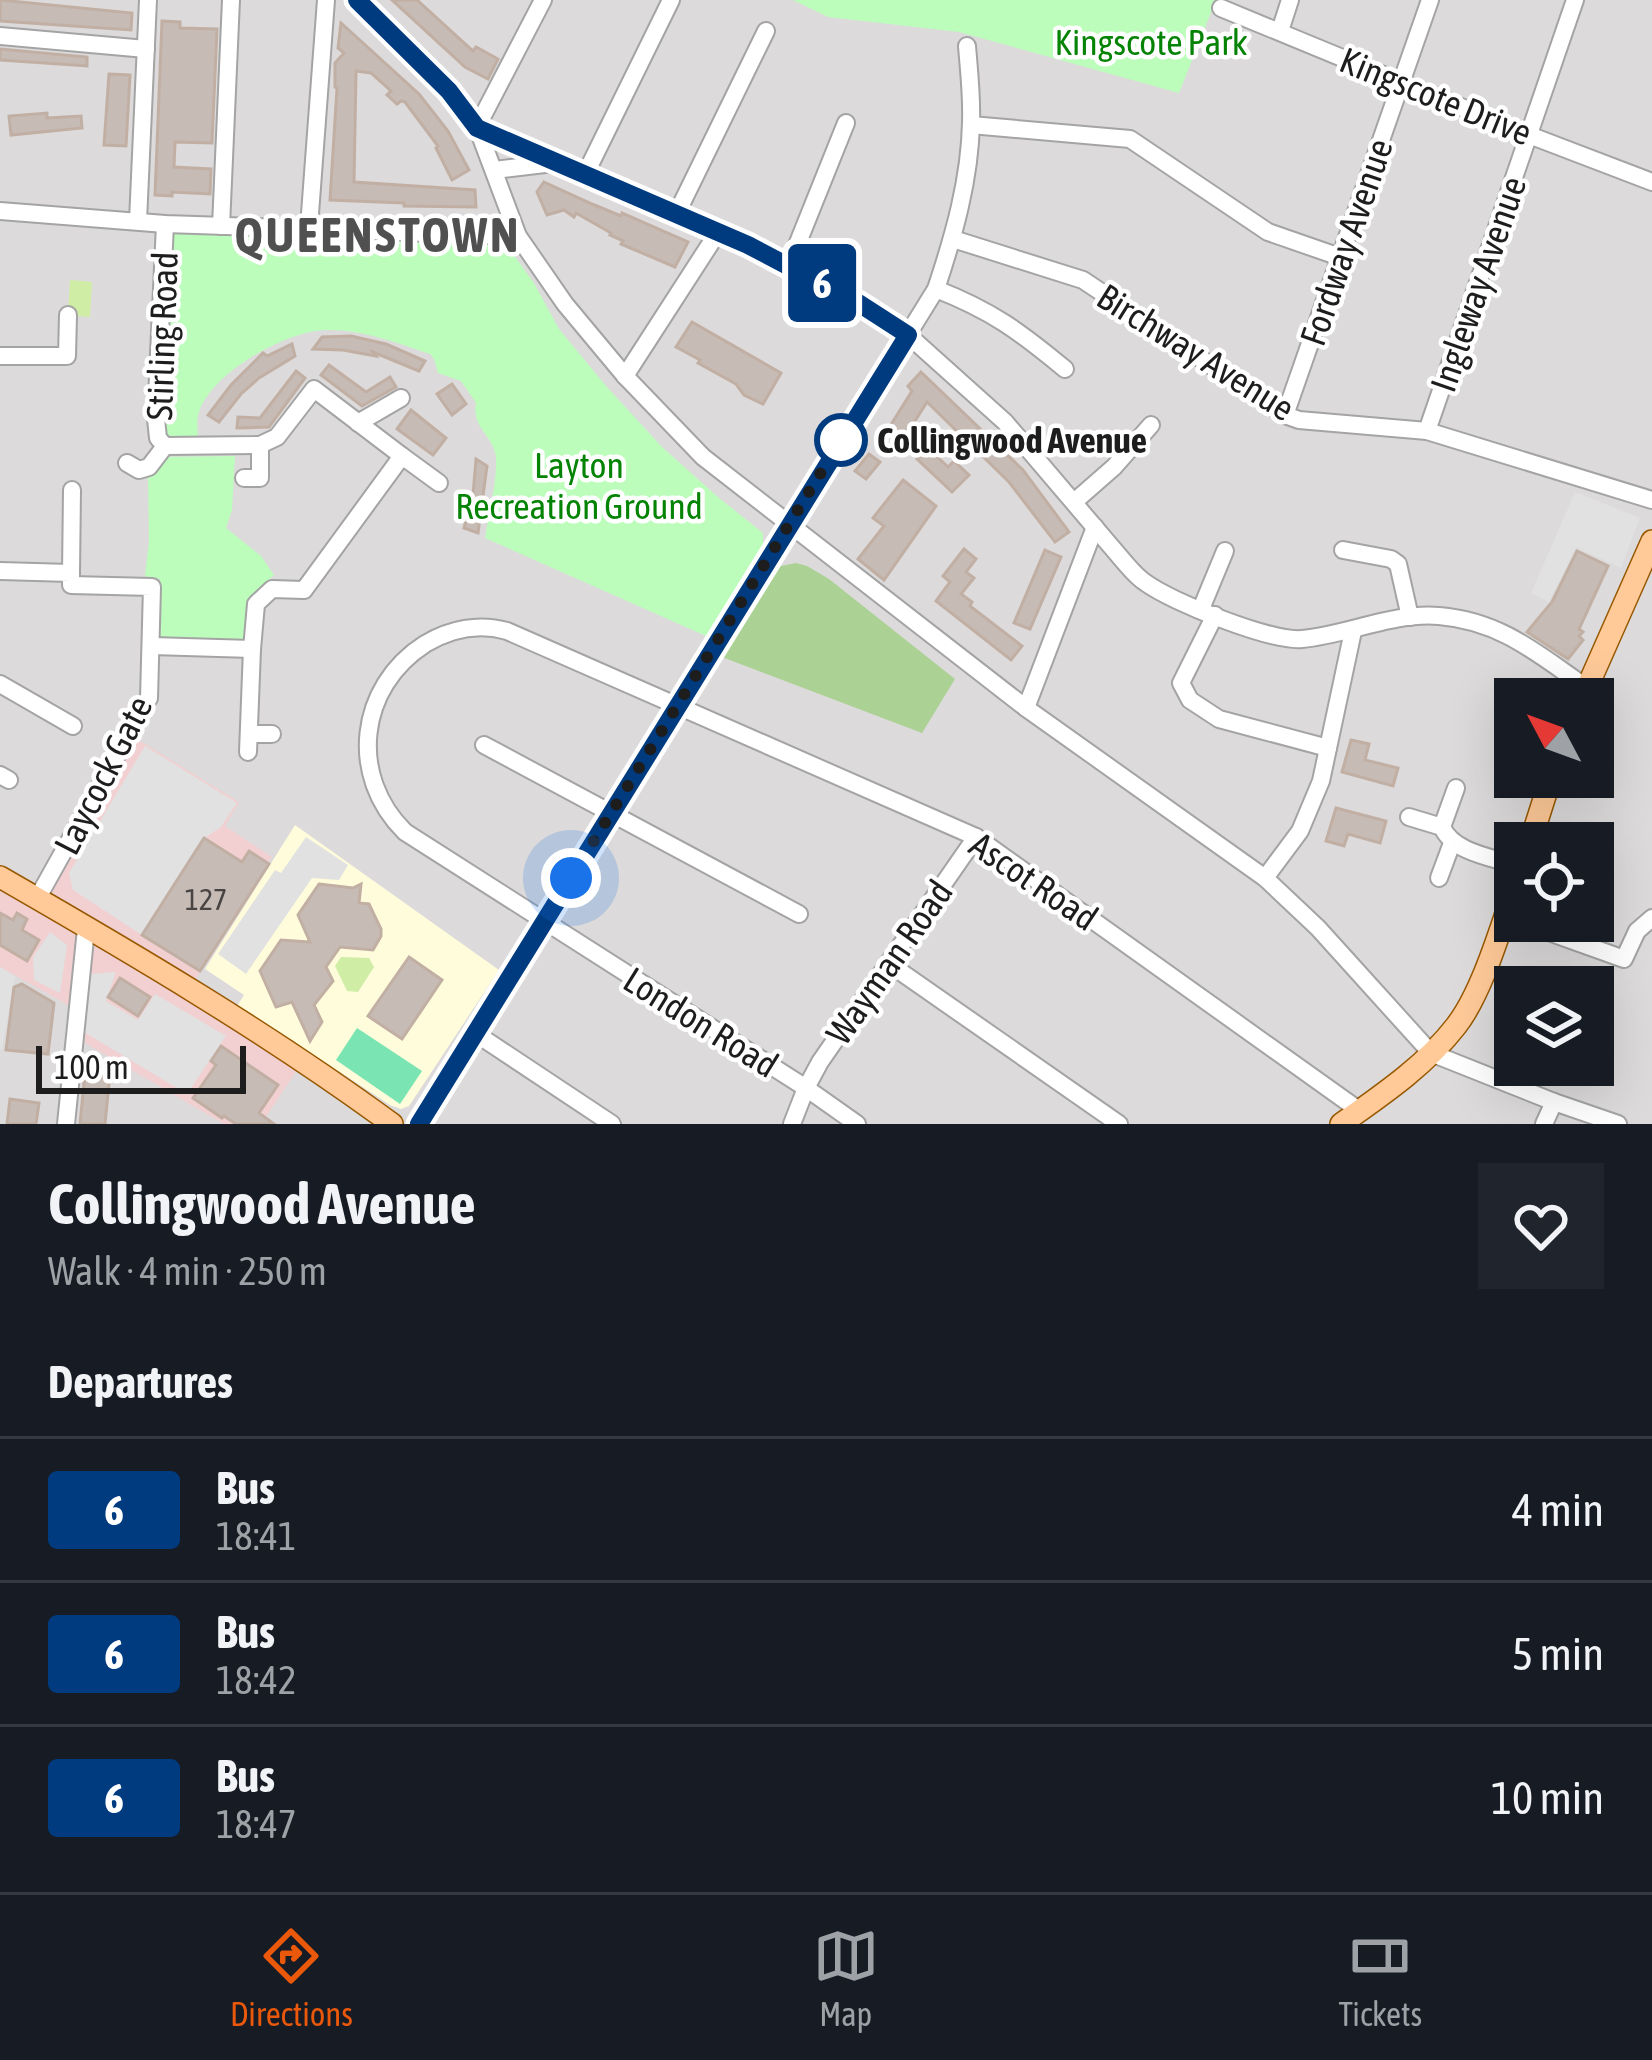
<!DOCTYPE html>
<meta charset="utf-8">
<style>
body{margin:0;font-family:"Asap Condensed",sans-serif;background:#20242c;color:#f1f3f6;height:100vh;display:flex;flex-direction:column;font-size:45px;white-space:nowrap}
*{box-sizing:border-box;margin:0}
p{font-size:39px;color:#9ea1a6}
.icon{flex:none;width:66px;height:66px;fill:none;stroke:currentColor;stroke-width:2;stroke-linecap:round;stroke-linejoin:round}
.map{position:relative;height:1124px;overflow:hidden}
.drawer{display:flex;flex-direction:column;background:#171b24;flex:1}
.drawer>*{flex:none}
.badge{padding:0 24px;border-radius:9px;font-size:42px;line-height:78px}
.needle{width:78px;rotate:311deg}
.tools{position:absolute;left:1494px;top:678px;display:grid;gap:24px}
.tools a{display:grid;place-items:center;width:120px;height:120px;border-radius:0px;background:#171b24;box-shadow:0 12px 48px #0002;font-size:60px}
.scale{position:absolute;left:36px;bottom:30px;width:210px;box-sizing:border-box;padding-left:12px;border:6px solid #1d1d1d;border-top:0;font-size:33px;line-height:42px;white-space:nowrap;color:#1d1d1d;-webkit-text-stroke:9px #fff;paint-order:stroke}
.you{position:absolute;width:60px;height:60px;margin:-30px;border:9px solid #fff;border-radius:50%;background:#1a73e8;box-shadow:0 0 0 18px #1a73e833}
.map>.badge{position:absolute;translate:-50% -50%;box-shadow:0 0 0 6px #fff}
h2{padding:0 48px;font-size:45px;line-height:108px}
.round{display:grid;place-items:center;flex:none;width:126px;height:126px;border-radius:0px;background:#20242c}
.head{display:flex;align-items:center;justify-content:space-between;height:204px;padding:0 48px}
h1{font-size:57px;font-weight:700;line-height:90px}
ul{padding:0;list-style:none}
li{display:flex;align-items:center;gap:36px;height:144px;padding:0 48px;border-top:3px solid #363941}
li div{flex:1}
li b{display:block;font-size:45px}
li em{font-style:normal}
li .badge{min-width:132px;font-weight:700;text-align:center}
.dock{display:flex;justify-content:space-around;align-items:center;height:168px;border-top:3px solid #363941;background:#171b24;font-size:33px;color:#9ea1a6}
.dock a{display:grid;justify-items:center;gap:6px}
.dock .active{color:#ea580c}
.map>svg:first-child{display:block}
.residential{fill:#dcdada;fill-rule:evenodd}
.commercial{fill:#f2d0d2}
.education{fill:#fffcdc}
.grass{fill:#cfeda4}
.forest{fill:#abd294}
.park{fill:#bcfdbc}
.pitch{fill:#7ae4b2}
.parking{fill:#e1e1e1}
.building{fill:#c7bbb5;stroke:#c2afa4;stroke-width:3}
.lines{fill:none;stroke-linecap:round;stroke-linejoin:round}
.minor-casing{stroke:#a4a4a4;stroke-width:20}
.major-casing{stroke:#975800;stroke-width:24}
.minor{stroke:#fff;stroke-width:16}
.major{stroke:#ffca98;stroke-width:21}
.line-casing{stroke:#fff;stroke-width:27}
.line{stroke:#003b80;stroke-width:18}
.walk{stroke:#1d1d1d;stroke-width:12;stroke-dasharray:0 21.6}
.stop-dot{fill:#fff;stroke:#003b80;stroke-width:6}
.labels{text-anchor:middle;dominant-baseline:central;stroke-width:9;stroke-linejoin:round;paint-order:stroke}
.number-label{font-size:30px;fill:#484443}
.park-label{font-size:36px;fill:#048304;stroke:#fff}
.street-label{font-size:36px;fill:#1d1d1d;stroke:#fff}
.stop-label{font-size:36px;font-weight:bold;fill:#1d1d1d;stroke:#fff;text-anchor:start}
.district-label{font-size:48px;font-weight:bold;letter-spacing:3px;fill:#505050;stroke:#fff}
</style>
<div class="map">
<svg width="1652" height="1124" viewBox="0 0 1652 1124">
<rect width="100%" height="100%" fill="#efeae2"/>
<path class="residential" d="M0 0H1652V1124H0ZM1515 699H1593V777H1515ZM1515 843H1593V921H1515ZM1515 987H1593V1065H1515Z"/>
<polygon class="commercial" points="132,736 239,802 225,826 272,857 189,990 303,1061 261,1124 224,1124 75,1037 77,1010 0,967 0,878 38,902"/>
<polygon class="education" points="295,825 499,970 409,1106 401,1109 390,1105 340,1072 312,1058 237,1006 244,995 205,969"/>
<g class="grass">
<polygon points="70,280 92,282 90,317 68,315"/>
<polygon points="341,957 369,958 374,967 358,992 347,991 335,966"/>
</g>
<polygon class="forest" points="796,563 807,566 829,579 955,679 922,733 722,657 776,567"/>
<g class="park">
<polygon points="793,0 1216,0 1179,93 959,32 828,17"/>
<path d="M169 231 393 236 487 244 513 254 534 283 559 329 606 386 662 447 719 498 763 533V545L706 636 485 538C489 512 497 484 496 457 494 436 471 427 476 403L461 381 438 373 434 359 430 354C397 343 364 330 329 330 289 329 212 372 199 412 196 421 198 431 198 440L172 439 160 425Z"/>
<polygon points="235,456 232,510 226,528 261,556 274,575 255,592 251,604 247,642 160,640 160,579 145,576 149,541 148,476 163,457"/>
</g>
<polygon class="pitch" points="357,1028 422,1071 400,1104 336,1060"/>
<g class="parking">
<polygon points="1575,492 1640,518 1621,568 1576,547 1549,602 1531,593"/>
<polygon points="145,746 237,803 220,828 204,838 142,935 73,890 69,873"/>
<polygon points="306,837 348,865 339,880 312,878 246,974 218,954 275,870 281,873"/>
<polygon points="50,932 67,945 60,993 34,980 33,957"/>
<polygon points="0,967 15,976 2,1049 0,1049"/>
<polygon points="116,972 106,1001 138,1020 155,994 226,1036 187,1094 84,1032 91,974"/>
</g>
<g class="building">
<polygon points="0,0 132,13 131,30 0,21"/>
<polygon points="392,0 417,0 473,51 476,47 498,59 488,79 465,67"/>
<polygon points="162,21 180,22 180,28 217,29 212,143 175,142 174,167 211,169 210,194 172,192 172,196 155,195"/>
<polygon points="341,23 419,94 448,131 469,170 452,180 436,148 438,146 405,102 401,101 397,104 387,95 391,91 371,73 356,71 354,182 475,190 476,207 404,206 404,203 330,200 337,88 335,87 335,63 344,53 338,48"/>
<polygon points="0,49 87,57 87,66 0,60"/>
<polygon points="109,74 130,75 126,146 104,145"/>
<polygon points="47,113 47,118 81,116 82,128 11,135 9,116"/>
<polygon points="544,182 592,204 621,216 622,213 688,242 675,267 621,244 623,241 610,235 611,233 576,213 574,217 564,210 547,215 537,192"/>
<polygon points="692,322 781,373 763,404 744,395 736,384 698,363 700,360 676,347"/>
<polygon points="351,336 386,344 425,361 419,371 373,352 376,356 343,350 313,349 322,337"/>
<polygon points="292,344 295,356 259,378 241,394 219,422 208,415 231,385 263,353 267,356"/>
<polygon points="329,365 366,392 390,377 396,387 362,406 321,375"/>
<polygon points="296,371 305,378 269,427 237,428 238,417 260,418"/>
<polygon points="921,372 1023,470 1069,532 1055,542 1009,482 927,402 903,440 887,431 912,391 908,386"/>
<polygon points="452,384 466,404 452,415 437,394"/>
<polygon points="411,410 446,438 433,455 397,429"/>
<polygon points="928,448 948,467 954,461 969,475 952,492 917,459"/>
<polygon points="869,454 880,462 866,479 855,471"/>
<polygon points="476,459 487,466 478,533 464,528 473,495"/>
<polygon points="903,480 936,506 884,580 858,559 884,526 873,518"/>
<polygon points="964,549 976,559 966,572 974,578 961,594 972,602 970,606 1022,646 1011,660 936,601 950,582 943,576"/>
<polygon points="1045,550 1061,557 1030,629 1014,623"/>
<polygon points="1577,551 1608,566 1579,629 1583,632 1579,636 1583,640 1568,659 1527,632 1552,602"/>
<polygon points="1351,740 1369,744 1365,760 1398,768 1393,786 1342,772"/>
<polygon points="1336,808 1386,821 1380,843 1348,834 1344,846 1326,841"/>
<polygon points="204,838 242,862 249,851 269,864 200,971 142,935"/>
<polygon points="319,884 353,888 361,884 359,903 369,904 381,929 381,936 373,950 340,947 326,967 333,981 314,1005 322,1022 310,1041 292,1002 276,1007 260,971 281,940 310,942 298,915"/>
<polygon points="0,913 13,920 17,913 27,919 22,930 39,940 27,961 0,945"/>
<polygon points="409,957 442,980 402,1039 368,1016"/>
<polygon points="120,978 150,997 138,1016 108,997"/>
<polygon points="22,984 54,1003 48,1054 6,1050 14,987"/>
<polygon points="221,1046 278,1085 259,1113 274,1124 236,1124 224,1116 222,1118 193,1098 216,1065 211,1061"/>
<polygon points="86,1062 111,1064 105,1124 80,1124"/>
<polygon points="10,1099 39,1103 36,1124 7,1124"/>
</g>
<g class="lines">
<defs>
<g id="minor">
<polyline points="357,0 449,91 477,127 518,236 565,304 625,376 703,457 1026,708 1265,878 1318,928 1431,1053 1554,1102 1618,1124"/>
<polyline points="1221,8 1529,135 1652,182"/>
<polyline points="1280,31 1290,0"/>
<polyline points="0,36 146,49"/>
<polyline points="971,125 1130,139 1268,232 1340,257"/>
<path d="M477 127 748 245 860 305 908 335 1005 422 1126 564C1132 571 1138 578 1146 583 1172 602 1271 642 1302 639 1347 635 1393 612 1439 616 1501 621 1538 654 1587 688"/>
<polyline points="477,127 543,0"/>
<polyline points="494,170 553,163"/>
<polyline points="585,175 671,0"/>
<polyline points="0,211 165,224 518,236"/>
<polyline points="677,213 766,31"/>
<polyline points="138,221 148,0"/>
<polyline points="221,226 231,0"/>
<polyline points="309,227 326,0"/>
<polyline points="953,239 1083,280 1285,415 1299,420 1427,431 1652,500"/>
<polyline points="789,265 846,123"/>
<path d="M936 289C992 311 1019 331 1065 369"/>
<polyline points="0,356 67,356 68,315"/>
<polyline points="625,376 718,232"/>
<polyline points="1285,415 1430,0"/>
<polyline points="358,423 401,398"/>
<polyline points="1427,431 1575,0"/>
<polyline points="165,446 158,438 156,419 165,224"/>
<polyline points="402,456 439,483"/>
<polyline points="127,463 139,470 149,467 165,446"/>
<polyline points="244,478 260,478 260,445"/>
<polyline points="1074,502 1114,467 1151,425"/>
<polyline points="1343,550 1391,559 1398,564 1410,617"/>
<polyline points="0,571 71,573 71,585 152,587 149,698 37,899"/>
<polyline points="71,573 72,490"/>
<polyline points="1201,609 1225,551"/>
<polyline points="1215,615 1181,683 1190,700 1219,719 1328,748"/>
<polyline points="152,646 252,649 256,604 272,589 304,590 402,456 314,389 277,437 260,445 165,446"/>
<polyline points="0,684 73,726"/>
<polyline points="1026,708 1095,527"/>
<polyline points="249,734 272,734"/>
<polyline points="484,745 799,914"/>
<polyline points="248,752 252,649"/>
<polyline points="0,775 9,780"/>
<path d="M1409 817 1442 827C1453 852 1490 857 1515 865"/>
<polyline points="1442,827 1456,788"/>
<polyline points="1265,878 1300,831 1321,781 1353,631"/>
<polyline points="1439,878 1452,843"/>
<polyline points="1518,921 1624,959 1637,931 1652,918"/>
<polyline points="888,963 1119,1124"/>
<polyline points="475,1033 612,1124"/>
<polyline points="66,1124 86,929"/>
<path d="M419 1124 936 289C954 235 970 179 971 122 972 96 969 71 967 46"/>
<polyline points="792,1124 806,1088 820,1062 976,837"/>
<path d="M857 1124 806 1088 405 832C348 776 358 687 425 644 450 629 479 623 507 631L976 837 1360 1111"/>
<polyline points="1544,1124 1554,1102"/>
</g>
<g id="major">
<polyline points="1582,699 1652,541"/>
<polyline points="1530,843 1551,777"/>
<path d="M0 877C134 954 268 1033 392 1124"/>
<path d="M1341 1124C1382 1095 1425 1066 1456 1026 1482 993 1501 927 1515 887"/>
</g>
</defs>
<use href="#minor" class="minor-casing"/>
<use href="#major" class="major-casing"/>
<use href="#minor" class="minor"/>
<use href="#major" class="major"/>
</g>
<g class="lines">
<defs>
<polyline id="line" points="357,0 449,91 477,128 748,245 860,304 908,335 419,1124"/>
</defs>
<use href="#line" class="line-casing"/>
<use href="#line" class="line"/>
<polyline class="walk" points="571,878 841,440"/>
</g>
<circle class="stop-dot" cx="841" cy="440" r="24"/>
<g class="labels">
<g class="number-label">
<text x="206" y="899">127</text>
</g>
<g class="park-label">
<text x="1151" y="42">Kingscote Park</text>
<text x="579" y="465">Layton<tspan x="579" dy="41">Recreation Ground</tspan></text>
</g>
<g class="street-label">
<text transform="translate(1436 96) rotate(22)">Kingscote Drive</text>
<text transform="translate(1346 242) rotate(-71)">Fordway Avenue</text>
<text transform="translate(1478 284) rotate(-71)">Ingleway Avenue</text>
<text transform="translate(162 336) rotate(-88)">Stirling Road</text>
<text transform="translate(1196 352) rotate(32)">Birchway Avenue</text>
<text transform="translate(103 775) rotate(-63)">Laycock Gate</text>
<text transform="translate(1034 881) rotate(34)">Ascot Road</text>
<text transform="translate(889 962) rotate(-55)">Wayman Road</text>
<text transform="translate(701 1022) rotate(32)">London Road</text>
</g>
<g class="stop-label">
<text x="877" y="440">Collingwood Avenue</text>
</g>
<g class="district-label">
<text x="378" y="234">QUEENSTOWN</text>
</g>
</g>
</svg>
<div class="tools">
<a><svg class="needle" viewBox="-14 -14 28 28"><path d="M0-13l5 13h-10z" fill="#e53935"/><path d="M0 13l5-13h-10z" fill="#9ea1a6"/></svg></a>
<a><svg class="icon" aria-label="locate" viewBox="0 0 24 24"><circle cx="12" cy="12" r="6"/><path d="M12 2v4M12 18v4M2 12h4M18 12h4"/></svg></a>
<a><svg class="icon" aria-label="layers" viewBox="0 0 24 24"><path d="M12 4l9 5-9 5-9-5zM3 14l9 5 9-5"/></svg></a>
</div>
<div class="scale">100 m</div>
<div class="you" style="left:571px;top:878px"></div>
<b class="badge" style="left:822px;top:283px;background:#003b80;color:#fff">6</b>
</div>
<section class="drawer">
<div class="head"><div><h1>Collingwood Avenue</h1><p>Walk · 4 min · 250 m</p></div><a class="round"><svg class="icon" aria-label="heart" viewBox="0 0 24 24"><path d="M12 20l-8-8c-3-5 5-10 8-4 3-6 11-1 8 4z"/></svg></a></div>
<h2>Departures</h2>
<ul>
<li><span class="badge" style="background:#003b80;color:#fff">6</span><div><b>Bus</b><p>18:41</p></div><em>4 min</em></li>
<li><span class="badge" style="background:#003b80;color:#fff">6</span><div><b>Bus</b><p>18:42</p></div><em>5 min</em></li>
<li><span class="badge" style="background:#003b80;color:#fff">6</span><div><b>Bus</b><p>18:47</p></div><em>10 min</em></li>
</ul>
</section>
<nav class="dock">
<a class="active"><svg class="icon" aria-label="directions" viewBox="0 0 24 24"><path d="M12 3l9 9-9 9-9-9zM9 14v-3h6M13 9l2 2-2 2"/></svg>Directions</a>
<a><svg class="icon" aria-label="map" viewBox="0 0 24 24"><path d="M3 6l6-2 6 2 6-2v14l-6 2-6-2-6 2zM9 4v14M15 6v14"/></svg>Map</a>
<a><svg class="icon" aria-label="tickets" viewBox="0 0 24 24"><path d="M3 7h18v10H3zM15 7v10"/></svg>Tickets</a>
</nav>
